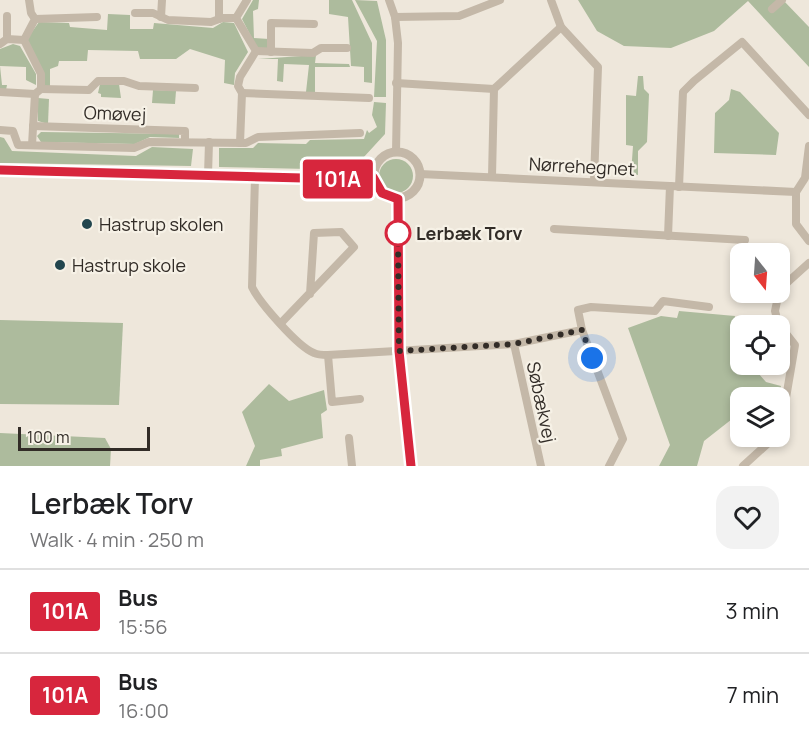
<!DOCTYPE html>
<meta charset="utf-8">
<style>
body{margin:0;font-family:Manrope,sans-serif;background:#f2f2f2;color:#202124;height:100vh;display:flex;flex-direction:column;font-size:22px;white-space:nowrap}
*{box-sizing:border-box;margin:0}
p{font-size:20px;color:#757577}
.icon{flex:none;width:33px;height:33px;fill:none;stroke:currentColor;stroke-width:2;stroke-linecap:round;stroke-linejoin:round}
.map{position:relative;height:466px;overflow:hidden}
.drawer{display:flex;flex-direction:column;background:#fff;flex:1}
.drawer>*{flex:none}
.badge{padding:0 12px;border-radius:4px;font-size:21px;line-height:39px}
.needle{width:39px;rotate:163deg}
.fabs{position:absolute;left:730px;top:243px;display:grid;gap:12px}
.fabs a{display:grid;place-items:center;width:60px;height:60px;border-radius:12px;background:#fff;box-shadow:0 3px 9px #0003;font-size:30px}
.scale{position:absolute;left:18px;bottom:15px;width:132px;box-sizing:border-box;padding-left:6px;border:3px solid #322c27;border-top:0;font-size:16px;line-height:21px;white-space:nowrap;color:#322c27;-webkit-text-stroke:4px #f6f1e6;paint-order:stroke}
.you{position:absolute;width:30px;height:30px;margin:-15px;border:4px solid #fff;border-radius:50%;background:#1a73e8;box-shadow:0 0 0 9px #1a73e833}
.map>.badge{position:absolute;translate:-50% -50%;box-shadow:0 0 0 3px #fff}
.round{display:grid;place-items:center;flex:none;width:63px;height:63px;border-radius:18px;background:#f2f2f2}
.summary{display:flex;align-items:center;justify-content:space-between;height:102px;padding:0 30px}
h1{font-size:28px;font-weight:600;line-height:45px}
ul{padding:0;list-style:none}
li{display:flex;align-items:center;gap:18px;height:84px;padding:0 30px;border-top:2px solid #e0e0e0}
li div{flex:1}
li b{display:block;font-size:22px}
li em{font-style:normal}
li .badge{min-width:66px;font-weight:700;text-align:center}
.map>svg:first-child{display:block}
.green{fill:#adbb9d}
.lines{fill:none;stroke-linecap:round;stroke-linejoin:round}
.minor{stroke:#c4b8a8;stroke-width:8}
.tertiary{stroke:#c4b8a8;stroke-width:9}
.line-casing{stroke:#fff;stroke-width:14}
.line{stroke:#d7263d;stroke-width:9}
.walk{stroke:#322c27;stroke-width:6;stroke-dasharray:0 10.8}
.poi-dot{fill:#22464e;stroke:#f6f1e6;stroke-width:2}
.stop-dot{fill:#fff;stroke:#d7263d;stroke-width:3}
.labels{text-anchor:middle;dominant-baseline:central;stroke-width:4.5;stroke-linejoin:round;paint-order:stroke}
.street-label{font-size:18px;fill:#322c27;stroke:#f6f1e6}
.poi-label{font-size:18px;fill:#322c27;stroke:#f6f1e6;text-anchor:start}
.stop-label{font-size:18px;font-weight:bold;fill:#322c27;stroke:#f6f1e6;text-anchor:start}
</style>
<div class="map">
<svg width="809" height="466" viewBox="0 0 809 466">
<rect width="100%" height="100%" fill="#eee7db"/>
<g class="green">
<polygon points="253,0 259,0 258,9 253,11 254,38 269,39 269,50 257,48 242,19"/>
<polygon points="329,0 352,0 372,43 372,83 364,82 364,67 351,66 348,17 329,14"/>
<polygon points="355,0 377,1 386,40 386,97 374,97 377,41"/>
<polygon points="578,0 783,0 809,27 809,67 748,1 714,31 671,48 624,46 597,31"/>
<polygon points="108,14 130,15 130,29 153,29 154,23 213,28 223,22 234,23 248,52 235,73 234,85 224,83 225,60 190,49 176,59 140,59 138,51 88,50 87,61 59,61 58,66 50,69 50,87 40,88 41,69 27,39 39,22 69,23 70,27 107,30"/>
<polygon points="13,44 20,46 36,74 36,85 26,80 26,67 0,66 2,85 7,85 6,90 0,90 0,49"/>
<polygon points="316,55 315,63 349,64 350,67 315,67 315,93 306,92 309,65 284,64 283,82 277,81 278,59 258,59"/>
<polygon points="638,76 643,76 644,89 649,94 647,142 638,151 638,175 631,174 633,146 626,145 626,95 636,96"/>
<polygon points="100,84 119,84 121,98 101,97 101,94 98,93"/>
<polygon points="731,89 740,92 779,133 776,155 714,153 715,113 729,100"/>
<polygon points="153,90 176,91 175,104 152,103"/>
<polygon points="38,98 49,99 48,124 38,121"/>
<polygon points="374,102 386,103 385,134 352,170 219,167 219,148 253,148 258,143 306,144 310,140 364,139 367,130 369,133 377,127 372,115"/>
<polygon points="41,132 179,134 179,138 150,137 135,144 41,142 37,136"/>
<polygon points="0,137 4,138 12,151 136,156 152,147 193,149 191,166 0,163"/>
<circle cx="396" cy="176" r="17"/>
<path d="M679 311 735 316 732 342 741 353V364L751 365 766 382 781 386 780 391C765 391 757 398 741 398V412L704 441 697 466H659L670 445 628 328 661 316 677 318Z"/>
<polygon points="0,320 123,323 119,405 0,404"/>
<polygon points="269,384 289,401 324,390 327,410 321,414 323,438 281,449 282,456 260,460 260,466 246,466 255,446 242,412"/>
<polygon points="0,433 105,438 111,449 110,466 0,466"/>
</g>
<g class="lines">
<g class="minor">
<polyline points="29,0 31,13 35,19 24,40 41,74 41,89 35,94 32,145"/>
<polyline points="389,0 395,17 398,43 396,152"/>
<polyline points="551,0 561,27 598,67 594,181"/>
<polyline points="772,9 782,0"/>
<polyline points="135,13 153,13 168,20 211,22 222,18 236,18"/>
<polyline points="161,17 162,0"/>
<polyline points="395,17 459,16 500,0"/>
<polyline points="35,19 97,17"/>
<polyline points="219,19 219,0"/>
<polyline points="7,39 7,16"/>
<polyline points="0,44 7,39 24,40"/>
<polyline points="256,51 313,53 321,48 347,48"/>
<polyline points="271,52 271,23 314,24"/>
<polyline points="396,83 494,89 561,27"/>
<polyline points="41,89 89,90 98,81 124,81 139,86 195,88"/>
<polyline points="0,92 35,94"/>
<polyline points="242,93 369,98"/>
<polyline points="33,126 185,131 185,142"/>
<polyline points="0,130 13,131 18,145 134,148 149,142 246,143 258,137 360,133"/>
<polyline points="240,143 242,93 238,86 240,77 256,51 236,18 247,0"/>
<polyline points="420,174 796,192"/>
<polyline points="208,175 209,142"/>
<polyline points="492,176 494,89"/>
<path d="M255 177 252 287C259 302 298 347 314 353 318 355 324 355 328 355L514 344 582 330 578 310 591 307 655 311 663 301 709 307"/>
<polyline points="679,187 683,92 694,81 742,42 809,115"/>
<polyline points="796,192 796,224 809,241"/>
<polyline points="796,192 805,178 809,146"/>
<polyline points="554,229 745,240"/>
<polyline points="668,236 670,186"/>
<polyline points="780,289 809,263"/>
<polyline points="779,292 775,311 779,326"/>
<polyline points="281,323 354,247 341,232 314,233 310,294"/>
<polyline points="780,326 795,345 780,433"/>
<polyline points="582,330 623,439 609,466"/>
<polyline points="514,344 541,466"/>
<polyline points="328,355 332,402 360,399"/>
<polyline points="349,438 352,466"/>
<polyline points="743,466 776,436"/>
</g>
<g class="tertiary">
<circle cx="397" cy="175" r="23"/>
<polyline points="0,170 255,177 373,177"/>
<polyline points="397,199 399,351 411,466"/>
</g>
</g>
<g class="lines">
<defs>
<polyline id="line" points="0,170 303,178 373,177 382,193 398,199 399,351 411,466"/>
</defs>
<use href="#line" class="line-casing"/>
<use href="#line" class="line"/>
<polyline class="walk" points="398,233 399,351 514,344 582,330 592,358"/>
</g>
<g class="poi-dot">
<circle cx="87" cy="224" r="6"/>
<circle cx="60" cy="265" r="6"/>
</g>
<circle class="stop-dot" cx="398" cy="233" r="12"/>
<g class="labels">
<g class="street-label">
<text transform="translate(115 113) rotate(2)">Omøvej</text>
<text transform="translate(582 166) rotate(3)">Nørrehegnet</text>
<text transform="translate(542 402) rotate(78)">Søbækvej</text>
</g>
<g class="poi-label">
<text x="99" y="224">Hastrup skolen</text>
<text x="72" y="265">Hastrup skole</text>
</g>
<g class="stop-label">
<text x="416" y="233">Lerbæk Torv</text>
</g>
</g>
</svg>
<div class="fabs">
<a><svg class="needle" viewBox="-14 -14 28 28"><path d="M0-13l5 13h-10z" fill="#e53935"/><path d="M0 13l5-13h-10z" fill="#757577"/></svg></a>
<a><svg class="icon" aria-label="locate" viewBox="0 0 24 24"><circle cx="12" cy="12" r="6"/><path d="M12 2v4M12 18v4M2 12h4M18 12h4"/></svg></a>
<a><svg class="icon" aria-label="layers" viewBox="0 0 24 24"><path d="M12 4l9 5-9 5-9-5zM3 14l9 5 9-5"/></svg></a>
</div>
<div class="scale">100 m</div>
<div class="you" style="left:592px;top:358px"></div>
<b class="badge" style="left:338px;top:179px;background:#d7263d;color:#fff">101A</b>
</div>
<section class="drawer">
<div class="summary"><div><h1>Lerbæk Torv</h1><p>Walk · 4 min · 250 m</p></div><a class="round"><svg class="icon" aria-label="heart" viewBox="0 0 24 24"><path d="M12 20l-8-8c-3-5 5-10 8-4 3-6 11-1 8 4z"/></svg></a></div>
<ul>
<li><span class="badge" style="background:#d7263d;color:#fff">101A</span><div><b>Bus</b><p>15:56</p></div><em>3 min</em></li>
<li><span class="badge" style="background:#d7263d;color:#fff">101A</span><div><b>Bus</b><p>16:00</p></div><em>7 min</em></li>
</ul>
</section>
